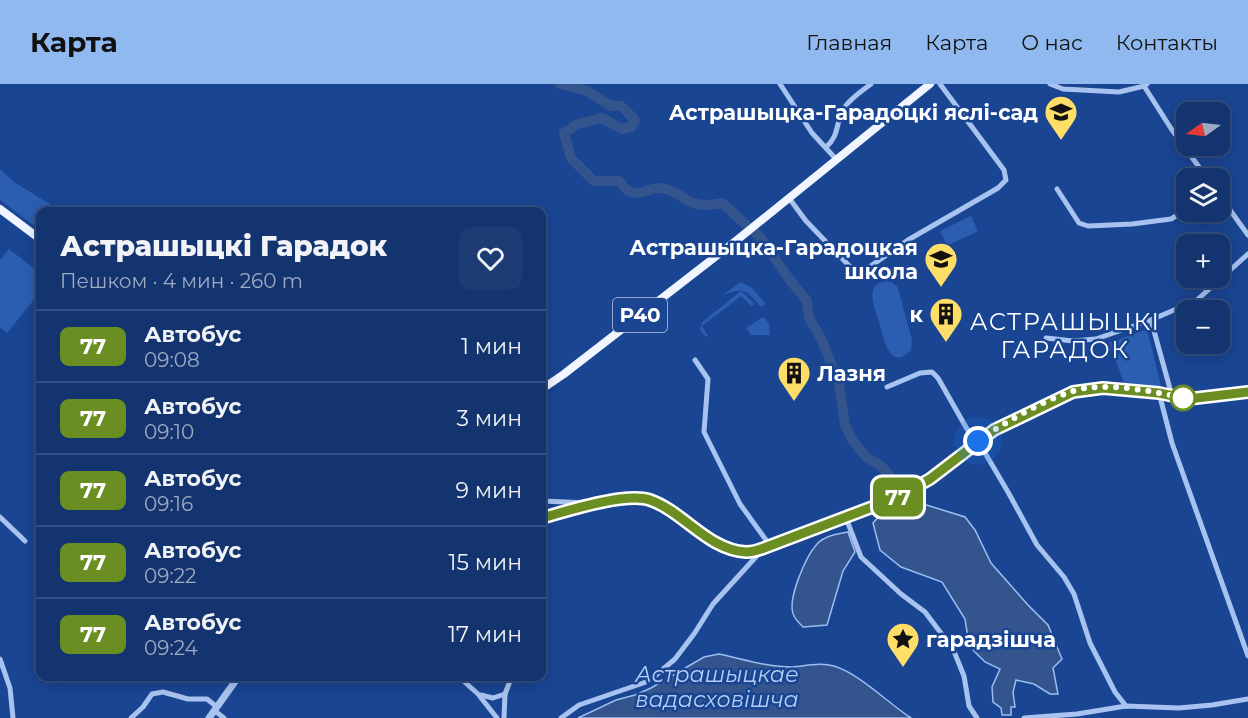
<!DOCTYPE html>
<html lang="ru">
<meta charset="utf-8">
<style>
body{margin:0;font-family:Montserrat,sans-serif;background:#1c3c73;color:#f1f3f6;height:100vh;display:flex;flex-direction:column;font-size:22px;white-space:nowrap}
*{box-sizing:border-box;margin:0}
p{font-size:20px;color:#9daac2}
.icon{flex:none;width:33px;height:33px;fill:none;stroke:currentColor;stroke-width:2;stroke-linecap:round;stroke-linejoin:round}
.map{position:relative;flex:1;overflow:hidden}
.sheet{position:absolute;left:36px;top:123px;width:510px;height:474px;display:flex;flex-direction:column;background:#13346e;border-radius:12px;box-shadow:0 3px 15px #0003,0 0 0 2px #324f81}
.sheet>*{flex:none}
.badge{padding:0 12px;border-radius:9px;font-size:21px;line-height:39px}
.needle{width:39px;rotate:256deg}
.buttons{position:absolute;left:1176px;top:18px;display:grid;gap:12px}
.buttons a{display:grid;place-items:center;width:54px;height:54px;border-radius:12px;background:#13346e;box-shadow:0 3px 15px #0003,0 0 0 2px #324f81;font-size:30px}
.you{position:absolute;width:30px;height:30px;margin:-15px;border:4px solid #fff;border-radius:50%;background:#1a73e8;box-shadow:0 0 0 9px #1a73e833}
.map>.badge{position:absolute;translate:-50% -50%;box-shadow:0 0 0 3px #fff}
.round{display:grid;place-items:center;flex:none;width:63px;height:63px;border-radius:12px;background:#1c3c73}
.headline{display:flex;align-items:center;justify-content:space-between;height:102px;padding:0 24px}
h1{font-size:28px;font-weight:800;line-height:45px}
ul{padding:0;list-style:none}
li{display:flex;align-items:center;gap:18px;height:72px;padding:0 24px;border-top:2px solid #324f81}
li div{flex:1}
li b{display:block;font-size:22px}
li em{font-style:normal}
li .badge{min-width:66px;font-weight:700;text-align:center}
header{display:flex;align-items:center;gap:36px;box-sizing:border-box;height:84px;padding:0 30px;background:#90b9f0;color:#111}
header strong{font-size:28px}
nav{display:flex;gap:33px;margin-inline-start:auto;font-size:21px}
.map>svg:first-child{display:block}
.green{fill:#2b5eb0}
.water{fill:#34548d;stroke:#9bbdf2;stroke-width:1.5}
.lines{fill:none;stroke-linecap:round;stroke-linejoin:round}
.river{stroke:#34548d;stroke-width:10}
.minor{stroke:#a8c3f0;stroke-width:5}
.tertiary{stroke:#a8c3f0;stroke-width:7}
.primary{stroke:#f1f5ff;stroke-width:8}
.line-casing{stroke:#fff;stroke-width:14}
.line{stroke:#6b8e23;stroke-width:9}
.walk{stroke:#fff;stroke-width:6;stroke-dasharray:0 10.8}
.stop-dot{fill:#fff;stroke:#6b8e23;stroke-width:3}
.labels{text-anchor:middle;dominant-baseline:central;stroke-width:5;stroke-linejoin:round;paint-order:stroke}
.shield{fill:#194592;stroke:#bac7de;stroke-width:1.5}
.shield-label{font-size:20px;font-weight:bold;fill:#fff}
.poi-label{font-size:21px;font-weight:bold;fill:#fff;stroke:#194592;text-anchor:end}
.water-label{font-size:22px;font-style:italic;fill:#b4cef6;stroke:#194592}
.quarter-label{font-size:24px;letter-spacing:1.5px;fill:#fff;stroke:#194592}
</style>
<header>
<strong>Карта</strong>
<nav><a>Главная</a><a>Карта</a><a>О нас</a><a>Контакты</a></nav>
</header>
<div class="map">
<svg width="1248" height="634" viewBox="0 0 1248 634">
<rect width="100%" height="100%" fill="#194592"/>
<g class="green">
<polygon points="0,85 14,98 61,127 40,128 40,146 0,116"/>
<polygon points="971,132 978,147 947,162 940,147"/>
<polygon points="9,165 40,189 40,208 7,249 0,243 0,176"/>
<path d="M886 197 893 199 898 204 912 256 911 266C891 288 884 256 880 242 878 232 869 214 874 204 877 199 881 198 886 197Z"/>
<path d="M740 198 752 204 766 220 761 223C746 206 746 203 723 211Z"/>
<polygon points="741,207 755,220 751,222 741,212 702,242 708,252 706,253 700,246 702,238"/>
<polygon points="763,233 769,239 770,251 751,251 746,244"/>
<polygon points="1147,245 1161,302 1124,299 1109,259"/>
</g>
<g class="water">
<polygon points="912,412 920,419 965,433 975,446 991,479 1028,521 1048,541 1062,575 1053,584 1058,610 1050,610 1034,600 1016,596 1013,608 1015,623 1011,623 1011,631 1002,631 1001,624 993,618 992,603 1000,585 985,578 974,567 968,554 965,535 942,498 901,483 880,466 873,439 883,428 891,426 897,419"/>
<path d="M848 448 855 468 843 487 827 541 803 543C800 540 796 536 794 532 786 517 806 472 817 460 824 452 837 450 848 448Z"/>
<path d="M719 570C743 575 767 583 792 583 806 582 820 578 834 582 860 590 888 619 911 634H578L616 616 635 611 651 604 704 573Z"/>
</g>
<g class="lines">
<path class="river" d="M560 0 587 7 611 22H621L635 36 631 43 622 45 602 34 578 40 564 49 571 74 594 97H619C622 100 625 105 629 107 638 113 651 103 661 104 689 109 684 127 722 119L760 153 789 195 807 217 809 234 821 254 839 300 845 341 853 357 866 373 881 382 893 395 896 406"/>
<g class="minor">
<polyline points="780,0 812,49 836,75"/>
<polyline points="1050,0 1063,5 1119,8 1144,2"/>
<polyline points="1147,0 1144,2 1172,46 1207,94"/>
<path d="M826 63C840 52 835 37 845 23 851 14 862 7 871 0"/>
<polyline points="1057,105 1079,139 1088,142 1132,140 1171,135 1186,126"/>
<polyline points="1220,112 1248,151"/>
<polyline points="789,114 806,137 858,191 908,156 998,104 1006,96 1004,86 940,0"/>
<polyline points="1151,236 1172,312"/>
<polyline points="1046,254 1073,257 1096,255 1151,236 1197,216 1248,170"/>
<polyline points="887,303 920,289 932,288 938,294 967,345 978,357 1008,408 1037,461 1064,493 1074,510 1090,559 1115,608 1126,622"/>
<polyline points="1159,309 1172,359 1248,572"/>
<polyline points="542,417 588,419"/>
<polyline points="0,433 25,457"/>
<polyline points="846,434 861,473 901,510 925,528 953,565 964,592 969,622 977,634"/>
<polyline points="0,575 10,604 13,634"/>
<polyline points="458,592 478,610 497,634"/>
<polyline points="481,611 493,614 505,610"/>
<polyline points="215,627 224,634"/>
<polyline points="131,634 143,623 152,610 163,608 188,615 207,615 217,623"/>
<polyline points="504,634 505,610 512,592"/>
<polyline points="561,634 579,621 649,597 675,575 694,550 713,520 764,464 766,456 740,420 704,348 708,295 695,276"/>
<polyline points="1024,634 1077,630 1126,622 1179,624 1212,621 1248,615"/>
</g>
<g class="tertiary">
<path d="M542 434C566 427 626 408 650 416 684 428 708 466 746 468 752 468 759 466 764 464L896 414 930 395 994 346 1073 308 1103 304 1159 309 1188 315 1248 308"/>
<polyline points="209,634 239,592"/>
</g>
<g class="primary">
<polyline points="0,125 40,155"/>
<polyline points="542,305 564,290 737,156 930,0"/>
</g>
</g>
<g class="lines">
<defs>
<path id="line" d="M542 434C566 427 626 408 650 416 684 428 708 466 746 468 752 468 759 466 764 464L896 414 930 395 994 346 1073 308 1103 304 1159 309 1188 315 1248 308"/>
</defs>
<use href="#line" class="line-casing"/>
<use href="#line" class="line"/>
<path class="walk" d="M978 357C1003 339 1055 309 1086 304 1119 300 1156 308 1188 315L1183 314"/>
</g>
<defs>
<symbol id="school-pin" viewBox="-11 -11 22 30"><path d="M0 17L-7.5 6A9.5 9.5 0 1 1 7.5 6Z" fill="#ffde67" stroke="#194592"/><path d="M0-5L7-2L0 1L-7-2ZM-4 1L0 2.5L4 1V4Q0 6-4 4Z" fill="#111"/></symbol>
<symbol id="building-pin" viewBox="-11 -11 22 30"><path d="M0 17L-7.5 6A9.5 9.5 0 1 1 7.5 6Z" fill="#ffde67" stroke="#194592"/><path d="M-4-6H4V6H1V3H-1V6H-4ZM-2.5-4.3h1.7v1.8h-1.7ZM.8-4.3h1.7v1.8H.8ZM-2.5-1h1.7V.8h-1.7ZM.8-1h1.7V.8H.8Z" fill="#111"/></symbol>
<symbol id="sight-pin" viewBox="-11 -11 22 30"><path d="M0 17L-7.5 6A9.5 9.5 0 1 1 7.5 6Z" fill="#ffde67" stroke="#194592"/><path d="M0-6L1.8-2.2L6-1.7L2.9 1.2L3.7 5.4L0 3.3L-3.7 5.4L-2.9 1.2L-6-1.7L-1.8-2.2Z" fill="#111"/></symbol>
</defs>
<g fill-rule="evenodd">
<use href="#school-pin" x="1042" y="9" width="38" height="52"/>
<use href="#school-pin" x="922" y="156" width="38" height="52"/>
<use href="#building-pin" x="927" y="211" width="38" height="52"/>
<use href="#building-pin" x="775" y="270" width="38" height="52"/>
<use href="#sight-pin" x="884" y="536" width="38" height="52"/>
</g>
<circle class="stop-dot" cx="1183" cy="314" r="12"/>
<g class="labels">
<rect class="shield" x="613" y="214" width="54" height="34" rx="4.5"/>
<g class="shield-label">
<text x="640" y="231">Р40</text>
</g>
<g class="poi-label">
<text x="1038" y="28">Астрашыцка-Гарадоцкі яслі-сад</text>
<text x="918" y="163">Астрашыцка-Гарадоцкая<tspan x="918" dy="24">школа</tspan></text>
<text x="923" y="230">к</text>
<text x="817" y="289" text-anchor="start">Лазня</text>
<text x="926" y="555" text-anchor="start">гарадзішча</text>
</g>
<g class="water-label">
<text x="717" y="590">Астрашыцкае<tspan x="717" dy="25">вадасховішча</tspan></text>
</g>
<g class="quarter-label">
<text x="1065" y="237">АСТРАШЫЦКІ<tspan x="1065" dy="28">ГАРАДОК</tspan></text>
</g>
</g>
</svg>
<div class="buttons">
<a><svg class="needle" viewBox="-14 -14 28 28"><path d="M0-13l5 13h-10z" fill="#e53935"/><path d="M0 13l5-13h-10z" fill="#9daac2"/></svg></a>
<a><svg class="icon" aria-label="layers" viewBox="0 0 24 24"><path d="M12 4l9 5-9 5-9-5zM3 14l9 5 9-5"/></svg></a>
<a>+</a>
<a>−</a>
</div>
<div class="you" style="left:978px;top:357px"></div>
<b class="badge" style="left:898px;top:413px;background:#6b8e23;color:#fff">77</b>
<section class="sheet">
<div class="headline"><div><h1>Астрашыцкі Гарадок</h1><p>Пешком · 4 мин · 260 m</p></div><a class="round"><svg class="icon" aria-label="heart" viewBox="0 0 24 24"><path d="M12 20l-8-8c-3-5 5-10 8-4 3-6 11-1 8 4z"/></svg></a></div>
<ul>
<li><span class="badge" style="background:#6b8e23;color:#fff">77</span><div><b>Автобус</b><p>09:08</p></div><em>1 мин</em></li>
<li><span class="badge" style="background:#6b8e23;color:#fff">77</span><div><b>Автобус</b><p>09:10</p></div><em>3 мин</em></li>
<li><span class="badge" style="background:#6b8e23;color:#fff">77</span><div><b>Автобус</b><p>09:16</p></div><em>9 мин</em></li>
<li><span class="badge" style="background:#6b8e23;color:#fff">77</span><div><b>Автобус</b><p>09:22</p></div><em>15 мин</em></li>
<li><span class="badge" style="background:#6b8e23;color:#fff">77</span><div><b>Автобус</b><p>09:24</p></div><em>17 мин</em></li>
</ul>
</section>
</div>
